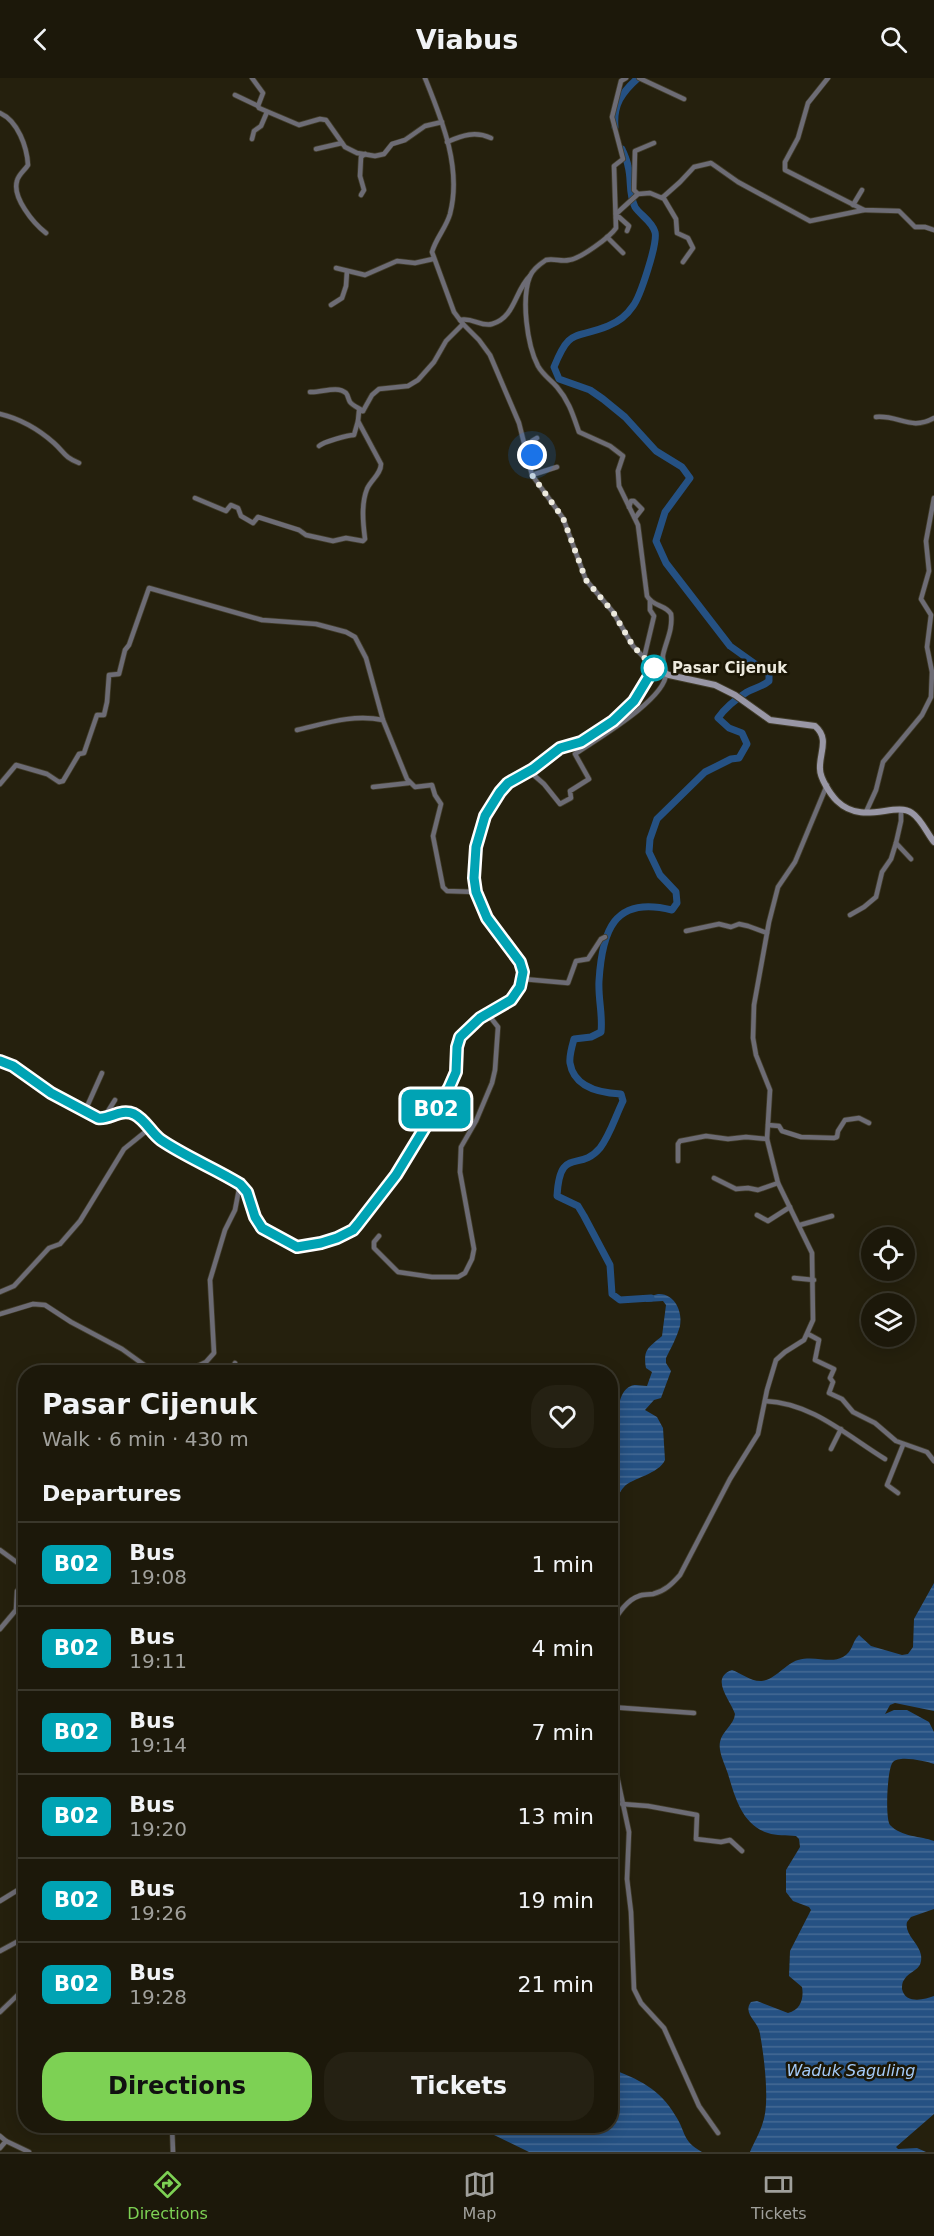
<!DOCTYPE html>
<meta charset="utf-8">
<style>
body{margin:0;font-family:"DejaVu Sans",sans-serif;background:#252113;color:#f1f3f6;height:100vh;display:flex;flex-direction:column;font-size:22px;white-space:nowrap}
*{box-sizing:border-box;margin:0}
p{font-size:20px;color:#a0a09c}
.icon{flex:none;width:33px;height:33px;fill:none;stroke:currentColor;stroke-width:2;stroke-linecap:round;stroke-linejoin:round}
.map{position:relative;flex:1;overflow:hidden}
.details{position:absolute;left:18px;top:1287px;width:600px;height:768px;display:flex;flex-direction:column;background:#1c180a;border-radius:24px;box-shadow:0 3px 15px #0003,0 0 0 2px #3a372b}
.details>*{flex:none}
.badge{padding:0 12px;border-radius:9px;font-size:21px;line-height:39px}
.buttons{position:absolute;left:861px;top:1149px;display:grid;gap:12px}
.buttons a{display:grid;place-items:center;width:54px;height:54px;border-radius:50%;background:#1c180a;box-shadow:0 3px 15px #0003,0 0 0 2px #3a372b;font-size:30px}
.you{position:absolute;width:30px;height:30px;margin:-15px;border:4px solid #fff;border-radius:50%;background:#1a73e8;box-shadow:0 0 0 9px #1a73e833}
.map>.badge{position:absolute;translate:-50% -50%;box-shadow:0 0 0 3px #fff}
h2{padding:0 24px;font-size:22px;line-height:54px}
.round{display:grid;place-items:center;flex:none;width:63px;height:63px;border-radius:24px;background:#252113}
.summary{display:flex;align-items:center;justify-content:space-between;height:102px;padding:0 24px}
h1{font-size:28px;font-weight:700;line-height:45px}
.action{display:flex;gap:12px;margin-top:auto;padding:12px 24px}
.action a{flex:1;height:69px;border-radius:24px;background:#7dd154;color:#111;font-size:24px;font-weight:700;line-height:69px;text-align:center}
.action a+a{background:#252113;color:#f1f3f6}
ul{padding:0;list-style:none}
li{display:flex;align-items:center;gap:18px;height:84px;padding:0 24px;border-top:2px solid #3a372b}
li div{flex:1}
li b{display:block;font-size:22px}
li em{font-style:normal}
li .badge{min-width:66px;font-weight:700;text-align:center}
header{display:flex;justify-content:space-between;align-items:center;height:78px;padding:0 24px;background:#1c180a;font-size:27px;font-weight:700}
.dock{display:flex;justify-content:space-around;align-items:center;height:84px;border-top:2px solid #3a372b;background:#1c180a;font-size:16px;color:#a0a09c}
.dock a{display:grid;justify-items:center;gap:3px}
.dock .current{color:#7dd154}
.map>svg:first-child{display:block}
.water{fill:url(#water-rules)}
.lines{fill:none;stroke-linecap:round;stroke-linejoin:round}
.river{stroke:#255183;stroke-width:7}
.minor-casing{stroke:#413c2a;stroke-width:6}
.secondary-casing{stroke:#413c2a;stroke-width:8}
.minor{stroke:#6d6c75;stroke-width:4.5}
.secondary{stroke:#9997a6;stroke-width:6}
.line-casing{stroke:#fff;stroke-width:14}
.line{stroke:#00a3b4;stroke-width:9}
.walk{stroke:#edeade;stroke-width:6;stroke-dasharray:0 10.8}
.stop-dot{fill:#fff;stroke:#00a3b4;stroke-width:3}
.labels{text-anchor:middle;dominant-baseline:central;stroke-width:5;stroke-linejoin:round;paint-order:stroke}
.stop-label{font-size:15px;font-weight:bold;fill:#edeade;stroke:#1b1605;text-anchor:start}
.water-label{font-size:16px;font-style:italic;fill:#a4caf7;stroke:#1b1605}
</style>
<header><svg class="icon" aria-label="back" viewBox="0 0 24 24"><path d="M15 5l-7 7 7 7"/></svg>Viabus<svg class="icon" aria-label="search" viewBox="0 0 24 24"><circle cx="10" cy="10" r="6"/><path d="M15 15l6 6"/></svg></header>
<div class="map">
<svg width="934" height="2074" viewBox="0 0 934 2074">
<defs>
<pattern id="water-rules" width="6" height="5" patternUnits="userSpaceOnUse" patternTransform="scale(1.5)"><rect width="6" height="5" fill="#255183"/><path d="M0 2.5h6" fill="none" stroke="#456a94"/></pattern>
</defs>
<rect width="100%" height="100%" fill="#25200d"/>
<g class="water">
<path d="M658 1216C674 1215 683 1233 680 1248 677 1259 671 1270 666 1280V1285L671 1293 661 1320 654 1322 645 1332 657 1339 663 1350 665 1382C659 1396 632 1400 624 1409 619 1414 616 1424 611 1430V1347C621 1337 616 1314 631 1308 635 1306 642 1308 647 1308L652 1294 646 1290C643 1271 648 1270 662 1258L666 1227 663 1223 646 1224 644 1220Z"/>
<path d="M934 1505V1633L895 1625 890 1627 885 1636 894 1632H907L929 1644 934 1654V1686C926 1683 899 1677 893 1684 887 1690 885 1741 890 1747 901 1759 921 1758 934 1763V1831L911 1839 907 1844C904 1856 919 1865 921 1877 923 1893 911 1891 904 1902 902 1904 902 1908 902 1911 905 1926 924 1922 934 1918V2036L896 2069 898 2071 917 2070 926 2074H750C754 2064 760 2055 763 2044 770 2024 764 1978 760 1956 759 1944 742 1936 751 1924L757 1923 788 1935C801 1932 804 1920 802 1909L789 1898 790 1873 811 1832 809 1829 793 1823 786 1814V1792L800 1769 799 1761 796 1758C787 1757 776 1758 768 1755 742 1747 735 1719 728 1696 725 1686 718 1674 720 1664 722 1653 734 1647 735 1636 731 1623 709 1600 732 1592 741 1595 751 1604 762 1603 776 1601 785 1586 798 1582 815 1577 830 1586 843 1579 853 1574 852 1563 859 1557L871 1568 902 1577 908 1576 913 1569 914 1541Z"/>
<path d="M611 1991C637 2000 661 2012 675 2037 687 2055 681 2062 702 2074H529L494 2057 487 2048H610Z"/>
</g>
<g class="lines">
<g class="river">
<path d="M615 49C613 27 622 14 638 0"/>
<path d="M622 71C624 76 627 82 628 88 632 102 628 115 635 129 640 137 652 143 655 154 658 165 640 219 633 228 627 237 618 244 608 248 574 262 570 249 554 289L559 301 590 312 603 321 625 339 656 373 682 389 690 400 665 434 656 463 666 485 730 568 769 596V603C762 609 754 610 747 614 736 621 725 630 718 640L729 650 742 655 747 666 739 680 731 681 705 694 657 741 650 761 649 774 660 797 676 814 677 825 672 832C613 817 602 854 599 903 598 921 603 937 601 954L591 959 574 961C572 968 569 978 570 985 574 1010 600 1015 621 1016L623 1023C616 1037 610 1057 600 1070 579 1095 560 1067 557 1118L578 1128 584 1138 610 1187 612 1216 620 1222 651 1220"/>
</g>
<defs>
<g id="minor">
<polyline points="252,0 263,15 258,28 259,30 299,47 320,41 326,42 345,69 357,75 375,78 384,76 392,66 405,62 425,48 442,44"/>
<path d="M425 0C442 42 462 90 450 136 446 150 436 160 432 174L454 234 463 246 479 262 490 277 519 345 532 397 563 440 586 502 613 534 633 568 654 590"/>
<polyline points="639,0 684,21"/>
<polyline points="828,0 808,25 798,60 785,84 785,92 864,132 899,133 915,149 925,149 934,152"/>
<polyline points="235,17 258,28"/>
<path d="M0 35C18 43 27 69 28 87 25 92 18 97 17 103 12 119 33 145 46 155"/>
<polyline points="252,61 254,53 261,48 267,34"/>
<path d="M447 64C463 57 475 53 491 60"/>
<polyline points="316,71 342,65"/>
<polyline points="638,116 634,112 635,73 654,65"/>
<polyline points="361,117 364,112 360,98 361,79 365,76"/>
<polyline points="663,119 676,141 677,155 688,160 693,170 683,184"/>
<polyline points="853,127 862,112"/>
<polyline points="616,136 638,116 650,115 662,120 680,104 694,89 711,85 738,104 810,143 864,132"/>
<polyline points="616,140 619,139 629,148 627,153"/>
<polyline points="607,159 623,175"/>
<polyline points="336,190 365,197 397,183 415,185 433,181"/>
<polyline points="331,227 342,220 346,208 347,193"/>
<path d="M460 242C472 239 481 249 492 246 515 240 515 212 530 198"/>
<path d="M310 314C321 315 337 307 346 315 348 317 348 321 350 324 353 328 359 330 363 333"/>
<path d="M0 336C21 341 38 351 54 365 65 375 64 379 79 385"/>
<path d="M876 339C899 337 911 353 934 340"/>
<path d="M319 368C323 364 348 357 354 357L358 343"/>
<polyline points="530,390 532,383 532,363 537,360"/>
<polyline points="532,397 557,389"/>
<path d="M195 420 226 433 231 427 238 430 241 438 253 445 258 439 299 452 306 457 333 463 346 460 363 463 365 461C363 445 361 426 367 411 371 402 381 396 381 386L358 343 359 333H363L372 317 379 311 408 308 418 302 434 284 446 263 463 246"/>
<polyline points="629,429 631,423 634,423 642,431 635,440"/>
<polyline points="644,580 654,538 650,532 650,523"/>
<path d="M297 652C327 645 353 636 383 642"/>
<path d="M529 693 544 706 560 726 571 720 570 713 589 701 575 676C595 662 665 622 666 596 666 590 662 584 663 577 666 563 673 552 671 536 665 526 653 529 647 518L638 447 619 408 618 393 623 378 610 368 579 354C573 337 569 323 557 309 551 302 543 297 538 288 527 267 521 221 530 198 533 191 540 186 546 182 554 180 561 184 569 182 580 181 610 159 616 150L614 88 623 81 612 39 621 3 626 0"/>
<polyline points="0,706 16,687 47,696 59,704 63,703 79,676 84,675 97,637 104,637 107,624 109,597 119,596 125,572 129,567 149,510 262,542 316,546 346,554 355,559 366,580 383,642 407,701 415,709 432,707 435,717 441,726 433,758 443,809 447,813 476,814"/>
<polyline points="373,709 409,705"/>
<polyline points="866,734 876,712 883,684 922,637 931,619 932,594 927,569 931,537 921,521 929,493 926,463 934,420"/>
<polyline points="896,765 911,781"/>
<polyline points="850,837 864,829 876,819 882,794 891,781 896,765 901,743 901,732"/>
<polyline points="686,853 719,846 731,849 739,846 748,848 767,855"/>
<polyline points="523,901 568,905 576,883 588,881 601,861 605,859"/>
<polyline points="85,1033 102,995"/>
<polyline points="103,1041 115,1022"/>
<polyline points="768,1047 779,1048 782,1053 801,1059 834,1060 837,1059 838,1053 845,1042 859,1040 869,1045"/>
<polyline points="678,1083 678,1066 680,1063 706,1058 728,1061 746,1059 767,1061"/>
<polyline points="714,1100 736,1111 748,1110 758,1112 778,1105"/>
<polyline points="757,1137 768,1143 790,1129"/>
<polyline points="800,1147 832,1138"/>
<polyline points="379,1158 374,1164 374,1170 398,1194 432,1199 458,1199 465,1195 472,1181 474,1171 460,1094 461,1069 476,1043 492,1005 495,992 498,949 487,935"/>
<polyline points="794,1200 814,1202"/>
<polyline points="0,1214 14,1208 49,1170 60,1166 80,1143 124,1071 150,1050"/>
<polyline points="0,1236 33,1226 45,1227 71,1244 122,1271 154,1294"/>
<polyline points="808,1256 819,1262 815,1282 834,1291 830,1300 833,1304 829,1315 842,1321 853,1334 875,1345 896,1363 927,1374 934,1383"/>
<polyline points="185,1294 206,1284 214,1275 210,1202 225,1152 235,1132 240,1106"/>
<polyline points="230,1294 235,1285"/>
<path d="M765 1323C812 1325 846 1357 885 1381"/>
<polyline points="831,1371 841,1351"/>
<polyline points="898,1415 887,1407 903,1367"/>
<polyline points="0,1472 26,1491"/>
<path d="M610 1549C617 1538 626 1522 639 1518 643 1516 648 1517 653 1516 665 1513 672 1506 680 1497L730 1401 758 1356 767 1312 776 1282 785 1274 804 1262 813 1242 812 1175 778 1105 767 1061 770 1012 756 977 753 960 754 927 769 844 778 809 795 784 827 707"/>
<polyline points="0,1551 16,1532 17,1513 26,1501"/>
<polyline points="610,1629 694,1635"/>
<polyline points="610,1681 617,1698 629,1754 627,1801 631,1834 634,1911 641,1925 664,1950 699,2028 718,2055"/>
<polyline points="622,1726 648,1728 697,1737 696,1761 721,1764 730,1762 742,1773"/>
<polyline points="0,1823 26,1807"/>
<polyline points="0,1873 26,1859"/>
<polyline points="0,1934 26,1909"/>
<polyline points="172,2048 173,2074"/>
<polyline points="0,2058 6,2063 0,2070"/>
<polyline points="6,2063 29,2074"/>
</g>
<path id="secondary" d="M0 983 13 988 51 1015 98 1040C110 1042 120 1030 134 1036 146 1042 151 1055 161 1062 186 1079 214 1090 240 1106L247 1114 256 1142 262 1150 297 1169 321 1165 346 1156 355 1150 396 1097 449 1010 456 994 457 969 460 959 480 940 511 922 520 909 523 894 520 884 487 840 476 814 474 800 476 769 485 738 500 714 508 705 533 691 560 670 588 660 613 643 634 623 654 590 669 597 715 607 735 617 770 642 815 648C830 661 819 675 820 691 820 700 830 716 837 723 863 748 895 723 912 735 921 741 927 755 934 764"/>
</defs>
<use href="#minor" class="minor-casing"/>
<use href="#secondary" class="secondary-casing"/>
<use href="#minor" class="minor"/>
<use href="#secondary" class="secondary"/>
</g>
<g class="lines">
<defs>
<path id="line" d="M0 983 13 988 51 1015 98 1040C110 1042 120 1030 134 1036 146 1042 151 1055 161 1062 186 1079 214 1090 240 1106L247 1114 255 1139 262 1150 297 1169 321 1165 337 1160 353 1152 358 1146 396 1097 449 1010 456 994 457 969 460 959 480 940 511 922 520 909 523 894 520 884 487 840 476 814 474 800 476 769 485 738 500 714 508 705 533 691 560 670 581 664 613 643 634 623 654 590"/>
</defs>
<use href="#line" class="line-casing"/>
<use href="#line" class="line"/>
<polyline class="walk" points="532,377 530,390 532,397 563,440 586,502 613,534 633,568 654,590"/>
</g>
<circle class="stop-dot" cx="654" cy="590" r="12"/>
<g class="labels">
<g class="stop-label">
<text x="672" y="590">Pasar Cijenuk</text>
</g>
<g class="water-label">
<text x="851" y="1992">Waduk Saguling</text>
</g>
</g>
</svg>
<div class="buttons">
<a><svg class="icon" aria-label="locate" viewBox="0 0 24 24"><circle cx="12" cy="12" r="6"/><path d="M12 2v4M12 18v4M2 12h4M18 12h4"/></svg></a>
<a><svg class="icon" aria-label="layers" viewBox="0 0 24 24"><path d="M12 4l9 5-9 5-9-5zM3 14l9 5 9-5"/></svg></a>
</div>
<div class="you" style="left:532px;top:377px"></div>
<b class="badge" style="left:436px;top:1031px;background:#00a3b4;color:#fff">B02</b>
<section class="details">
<div class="summary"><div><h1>Pasar Cijenuk</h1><p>Walk · 6 min · 430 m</p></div><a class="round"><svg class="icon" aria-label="heart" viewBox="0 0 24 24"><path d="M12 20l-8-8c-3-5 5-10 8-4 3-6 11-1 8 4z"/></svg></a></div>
<h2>Departures</h2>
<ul>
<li><span class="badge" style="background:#00a3b4;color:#fff">B02</span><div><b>Bus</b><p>19:08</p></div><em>1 min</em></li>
<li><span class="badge" style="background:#00a3b4;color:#fff">B02</span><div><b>Bus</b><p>19:11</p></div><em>4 min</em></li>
<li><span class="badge" style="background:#00a3b4;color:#fff">B02</span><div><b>Bus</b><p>19:14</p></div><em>7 min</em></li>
<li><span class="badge" style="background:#00a3b4;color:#fff">B02</span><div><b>Bus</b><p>19:20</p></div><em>13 min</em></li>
<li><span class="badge" style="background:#00a3b4;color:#fff">B02</span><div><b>Bus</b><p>19:26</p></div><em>19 min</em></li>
<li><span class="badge" style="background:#00a3b4;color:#fff">B02</span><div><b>Bus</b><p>19:28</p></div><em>21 min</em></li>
</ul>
<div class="action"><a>Directions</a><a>Tickets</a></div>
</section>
</div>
<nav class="dock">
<a class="current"><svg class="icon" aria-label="directions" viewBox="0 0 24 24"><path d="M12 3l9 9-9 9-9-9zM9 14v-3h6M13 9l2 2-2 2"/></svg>Directions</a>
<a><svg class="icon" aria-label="map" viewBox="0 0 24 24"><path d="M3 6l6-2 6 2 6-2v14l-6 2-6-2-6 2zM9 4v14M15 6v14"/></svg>Map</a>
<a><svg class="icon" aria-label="tickets" viewBox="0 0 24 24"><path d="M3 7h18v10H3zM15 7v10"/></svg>Tickets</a>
</nav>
